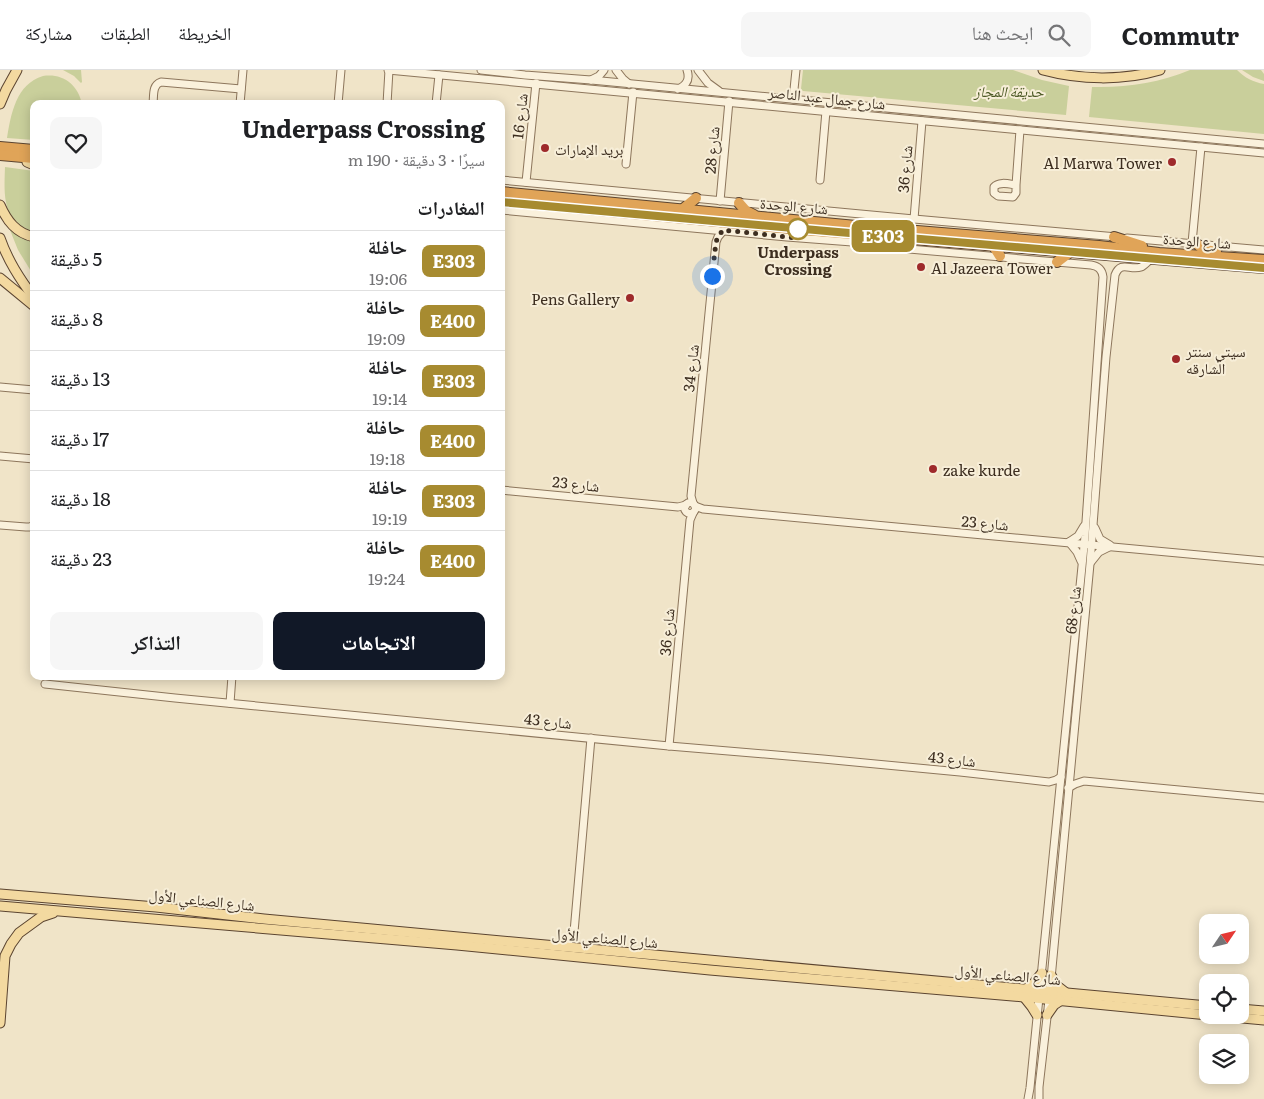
<!DOCTYPE html>
<html lang="ar">
<meta charset="utf-8">
<style>
body{margin:0;font-family:Literata,"Noto Naskh Arabic",serif;background:#f6f6f6;color:#202124;direction:rtl;height:100vh;display:flex;flex-direction:column;font-size:19px;white-space:nowrap}
*{box-sizing:border-box;margin:0}
p{font-size:16px;color:#757577}
.icon{flex:none;width:28px;height:28px;fill:none;stroke:currentColor;stroke-width:2;stroke-linecap:round;stroke-linejoin:round}
.map{position:relative;flex:1;overflow:hidden;direction:ltr}
.sheet{position:absolute;left:30px;top:30px;width:475px;height:580px;display:flex;flex-direction:column;background:#fff;border-radius:10px;box-shadow:0 2px 12px #0003;direction:rtl}
.sheet>*{flex:none}
.badge{padding:0 10px;border-radius:8px;font-size:18px;line-height:32px}
.needle{width:32px;rotate:55deg}
.fabs{position:absolute;left:1199px;top:844px;display:grid;gap:10px}
.fabs a{display:grid;place-items:center;width:50px;height:50px;border-radius:10px;background:#fff;box-shadow:0 2px 12px #0003;font-size:25px}
.you{position:absolute;width:25px;height:25px;margin:-12px;border:4px solid #fff;border-radius:50%;background:#1a73e8;box-shadow:0 0 0 8px #1a73e833}
.map>.badge{position:absolute;translate:-50% -50%;box-shadow:0 0 0 2px #fff}
h2{padding:0 20px;font-size:19px;line-height:45px}
.round{display:grid;place-items:center;flex:none;width:52px;height:52px;border-radius:10px;background:#f6f6f6}
.headline{display:flex;align-items:center;justify-content:space-between;height:85px;padding:0 20px}
h1{font-size:24px;font-weight:700;line-height:38px}
.primary-button{display:flex;gap:10px;margin-top:auto;padding:10px 20px}
.primary-button a{flex:1;height:58px;border-radius:10px;background:#111827;color:#fff;font-size:20px;font-weight:700;line-height:58px;text-align:center}
.primary-button a+a{background:#f6f6f6;color:#202124}
ul{padding:0;list-style:none}
li{display:flex;align-items:center;gap:15px;height:60px;padding:0 20px;border-top:1px solid #e0e0e0}
li div{flex:1}
li b{display:block;font-size:19px}
li em{font-style:normal}
li .badge{min-width:55px;font-weight:700;text-align:center}
header{display:flex;align-items:center;gap:30px;box-sizing:border-box;height:70px;padding:0 25px;background:#fff;border-bottom:1px solid #e0e0e0}
header strong{font-size:24px}
nav{display:flex;gap:28px;margin-inline-start:auto;font-size:18px}
.search{width:350px;height:45px;background:#f6f6f6;display:flex;align-items:center;gap:12px;box-sizing:border-box;padding:0 18px;border-radius:10px;color:#757577;font-size:19px}
.map>svg:first-child{display:block}
.green{fill:#c9cf9b}
.lines{fill:none;stroke-linecap:round;stroke-linejoin:round}
.minor-casing{stroke:#8d765c;stroke-width:9}
.major-casing{stroke:#5b4430;stroke-width:11}
.highway-casing{stroke:#5b4430;stroke-width:12}
.minor{stroke:#faf1dc;stroke-width:7}
.major{stroke:#f3d9a0;stroke-width:9}
.highway{stroke:#e0a458;stroke-width:10}
.line-casing{stroke:#fff;stroke-width:11}
.line{stroke:#a78b30;stroke-width:8}
.walk{stroke:#3d2e20;stroke-width:5;stroke-dasharray:0 9}
.poi-dot{fill:#9e2a2b;stroke:#f7eed8;stroke-width:2}
.stop-dot{fill:#fff;stroke:#a78b30;stroke-width:2.5}
.labels{text-anchor:middle;dominant-baseline:central;stroke-width:4;stroke-linejoin:round;paint-order:stroke}
.park-label{font-size:15px;font-style:italic;fill:#4d5a26;stroke:#f7eed8}
.street-label{font-size:15px;fill:#3d2e20;stroke:#f7eed8}
.poi-label{font-size:15px;fill:#3d2e20;stroke:#f7eed8;text-anchor:start}
.stop-label{font-size:15px;font-weight:bold;fill:#3d2e20;stroke:#f7eed8}
</style>
<header>
<strong>Commutr</strong>
<div class="search"><svg class="icon" aria-label="search" viewBox="0 0 24 24"><circle cx="10" cy="10" r="6"/><path d="M15 15l6 6"/></svg>ابحث هنا</div>
<nav><a>الخريطة</a><a>الطبقات</a><a>مشاركة</a></nav>
</header>
<div class="map">
<svg width="1264" height="1029" viewBox="0 0 1264 1029">
<rect width="100%" height="100%" fill="#f0e4c8"/>
<g class="green">
<polygon points="63,0 81,0 82,12 81,13 74,6"/>
<polygon points="803,0 1013,0 1042,10 1069,16 1066,45 803,21 801,19"/>
<path d="M1190 0H1237C1245 8 1253 12 1264 14V64L1089 47 1092 17C1126 18 1158 13 1190 0Z"/>
<polygon points="1242,0 1261,0 1264,4 1264,11 1253,7"/>
<path d="M43 6C62 3 78 14 82 34H34V70L7 68C11 44 16 14 43 6Z"/>
<path d="M5 97 34 101V163C2 152 4 126 5 97Z"/>
<polygon points="10,160 34,171 34,206 18,180"/>
</g>
<g class="lines">
<defs>
<g id="minor">
<path d="M388 0C680 27 972 55 1264 83"/>
<polyline points="481,0 525,5 591,10 1264,74"/>
<polyline points="616,0 623,9 629,14"/>
<polyline points="698,0 708,13 719,21"/>
<polyline points="591,10 599,6 604,0"/>
<path d="M678 19C687 15 690 9 687 0"/>
<polyline points="793,29 796,0"/>
<path d="M153 34C154 25 152 15 161 12L241 19"/>
<polyline points="240,34 243,0"/>
<polyline points="338,34 341,0"/>
<polyline points="387,34 389,0"/>
<polyline points="436,34 439,5"/>
<polyline points="626,94 633,22"/>
<polyline points="501,110 914,149 1117,167"/>
<polyline points="820,110 826,41 828,39"/>
<polyline points="526,112 536,13"/>
<path d="M1016 115V123L1013 127 998 126 994 123V117C999 111 1009 114 1016 115L1020 60"/>
<polyline points="720,131 729,31"/>
<path d="M501 140 787 167 852 172 909 179 1091 195C1098 196 1102 199 1103 207L1085 466 1030 1018 1028 1029"/>
<polyline points="914,149 922,51"/>
<polyline points="1127,168 1264,180"/>
<polyline points="1192,173 1201,77"/>
<polyline points="0,317 34,320"/>
<polyline points="0,386 34,389"/>
<polyline points="501,420 678,437 686,435"/>
<circle cx="690" cy="438" r="5.5"/>
<polyline points="693,433 691,426 716,172 718,167 723,161"/>
<polyline points="695,436 703,439 1264,491"/>
<polyline points="0,455 26,457 30,457 34,455"/>
<polyline points="1095,458 1100,469 1110,475"/>
<polyline points="1069,472 1078,466 1084,456"/>
<polyline points="1069,472 1077,482 1081,491"/>
<polyline points="1091,492 1099,482 1109,477"/>
<polyline points="45,614 175,628 669,676 823,689 960,702 1049,712 1056,710 1061,707"/>
<polyline points="230,633 232,606"/>
<polyline points="669,676 690,450 693,443"/>
<polyline points="1068,718 1075,714 1084,711 1264,728"/>
<polyline points="564,876 569,871 574,862 591,668"/>
<path d="M1039 1029V1017L1049 930 1090 494 1106 287 1115 205C1121 190 1130 201 1141 197 1144 196 1148 191 1151 189"/>
</g>
<g id="major">
<path d="M1043 0C1080 10 1123 11 1160 0"/>
<polyline points="0,34 6,20 17,0"/>
<polyline points="27,92 34,95"/>
<path d="M0 135C7 151 16 163 34 167"/>
<path d="M0 168C8 191 20 209 34 228"/>
<polyline points="0,208 34,236"/>
<polyline points="0,824 156,837 264,849 1208,936"/>
<polyline points="0,836 457,875 710,900 1024,927 1208,945"/>
<polyline points="1051,905 1056,915 1065,922"/>
<polyline points="1026,919 1034,913 1042,903"/>
<polyline points="1024,927 1032,937 1037,945"/>
<polyline points="1240,939 1264,941"/>
<polyline points="1047,945 1054,935 1060,931"/>
<polyline points="1210,945 1264,950"/>
<polyline points="0,953 5,886 11,874 19,863 41,847 53,843"/>
</g>
<g id="highway">
<polyline points="0,77 34,80"/>
<polyline points="0,85 34,88"/>
<polyline points="501,122 856,156 1099,176 1159,183 1264,190"/>
<polyline points="501,132 804,160 1264,198"/>
<polyline points="739,133 746,141 754,145"/>
<polyline points="683,139 696,128"/>
<polyline points="1114,167 1142,176"/>
<polyline points="1197,174 1203,179 1216,182"/>
<polyline points="993,175 1000,186"/>
<polyline points="1057,192 1070,182"/>
</g>
</defs>
<use href="#minor" class="minor-casing"/>
<use href="#major" class="major-casing"/>
<use href="#highway" class="highway-casing"/>
<use href="#minor" class="minor"/>
<use href="#major" class="major"/>
<use href="#highway" class="highway"/>
</g>
<g class="lines">
<defs>
<polyline id="line" points="501,132 838,162 1264,198"/>
</defs>
<use href="#line" class="line-casing"/>
<use href="#line" class="line"/>
<polyline class="walk" points="712,206 716,172 718,167 723,160 796,168 798,159"/>
</g>
<g class="poi-dot">
<circle cx="545" cy="78" r="5"/>
<circle cx="1172" cy="92" r="5"/>
<circle cx="921" cy="197" r="5"/>
<circle cx="630" cy="228" r="5"/>
<circle cx="1176" cy="289" r="5"/>
<circle cx="933" cy="399" r="5"/>
</g>
<circle class="stop-dot" cx="798" cy="159" r="10"/>
<g class="labels">
<g class="park-label">
<text x="1009" y="20">حديقة المجاز</text>
</g>
<g class="street-label">
<text transform="translate(827 27) rotate(6)">شارع جمال عبد الناصر</text>
<text transform="translate(519 46) rotate(-84)">شارع 16</text>
<text transform="translate(711 80) rotate(-85)">شارع 28</text>
<text transform="translate(904 99) rotate(-85)">شارع 36</text>
<text transform="translate(794 135) rotate(5)">شارع الوحدة</text>
<text transform="translate(1197 170) rotate(4)">شارع الوحدة</text>
<text transform="translate(690 298) rotate(-84)">شارع 34</text>
<text transform="translate(576 413) rotate(6)">شارع 23</text>
<text transform="translate(985 452) rotate(5)">شارع 23</text>
<text transform="translate(1072 540) rotate(-84)">شارع 68</text>
<text transform="translate(666 562) rotate(-85)">شارع 36</text>
<text transform="translate(548 650) rotate(6)">شارع 43</text>
<text transform="translate(952 688) rotate(6)">شارع 43</text>
<text transform="translate(202 829) rotate(6)">شارع الصناعي الأول</text>
<text transform="translate(605 867) rotate(5)">شارع الصناعي الأول</text>
<text transform="translate(1008 904) rotate(5)">شارع الصناعي الأول</text>
</g>
<g class="poi-label">
<text x="555" y="78">بريد الإمارات</text>
<text x="1162" y="92" text-anchor="end">Al Marwa Tower</text>
<text x="931" y="197">Al Jazeera Tower</text>
<text x="620" y="228" text-anchor="end">Pens Gallery</text>
<text x="1186" y="280">سيتي سنتر<tspan x="1186" dy="17">الشارقه</tspan></text>
<text x="943" y="399">zake kurde</text>
</g>
<g class="stop-label">
<text x="798" y="181">Underpass<tspan x="798" dy="17">Crossing</tspan></text>
</g>
</g>
</svg>
<div class="fabs">
<a><svg class="needle" viewBox="-14 -14 28 28"><path d="M0-13l5 13h-10z" fill="#e53935"/><path d="M0 13l5-13h-10z" fill="#757577"/></svg></a>
<a><svg class="icon" aria-label="locate" viewBox="0 0 24 24"><circle cx="12" cy="12" r="6"/><path d="M12 2v4M12 18v4M2 12h4M18 12h4"/></svg></a>
<a><svg class="icon" aria-label="layers" viewBox="0 0 24 24"><path d="M12 4l9 5-9 5-9-5zM3 14l9 5 9-5"/></svg></a>
</div>
<div class="you" style="left:712px;top:206px"></div>
<b class="badge" style="left:883px;top:166px;background:#a78b30;color:#fff">E303</b>
<section class="sheet">
<div class="headline"><div><h1>Underpass Crossing</h1><p>سيرًا · 3 دقيقة · 190 m</p></div><a class="round"><svg class="icon" aria-label="heart" viewBox="0 0 24 24"><path d="M12 20l-8-8c-3-5 5-10 8-4 3-6 11-1 8 4z"/></svg></a></div>
<h2>المغادرات</h2>
<ul>
<li><span class="badge" style="background:#a78b30;color:#fff">E303</span><div><b>حافلة</b><p>19:06</p></div><em>5 دقيقة</em></li>
<li><span class="badge" style="background:#a78b30;color:#fff">E400</span><div><b>حافلة</b><p>19:09</p></div><em>8 دقيقة</em></li>
<li><span class="badge" style="background:#a78b30;color:#fff">E303</span><div><b>حافلة</b><p>19:14</p></div><em>13 دقيقة</em></li>
<li><span class="badge" style="background:#a78b30;color:#fff">E400</span><div><b>حافلة</b><p>19:18</p></div><em>17 دقيقة</em></li>
<li><span class="badge" style="background:#a78b30;color:#fff">E303</span><div><b>حافلة</b><p>19:19</p></div><em>18 دقيقة</em></li>
<li><span class="badge" style="background:#a78b30;color:#fff">E400</span><div><b>حافلة</b><p>19:24</p></div><em>23 دقيقة</em></li>
</ul>
<div class="primary-button"><a>الاتجاهات</a><a>التذاكر</a></div>
</section>
</div>
